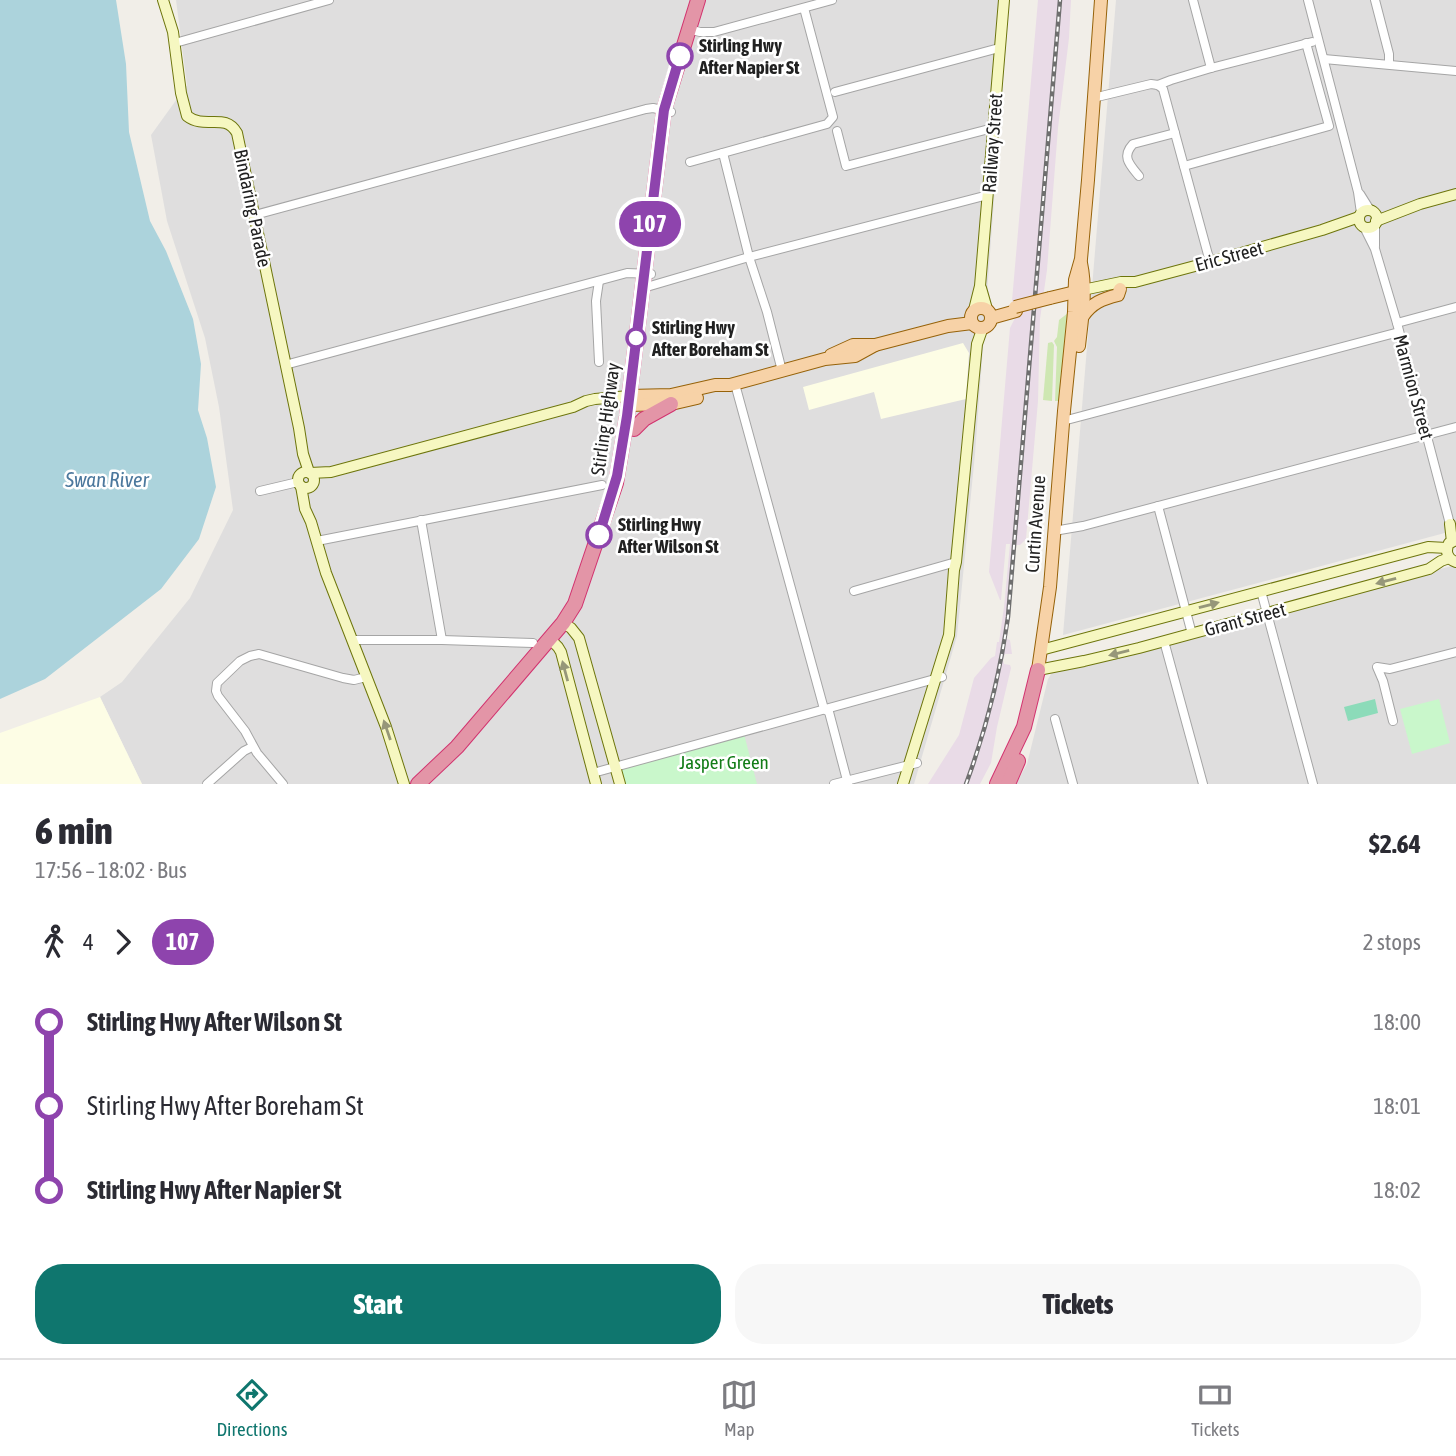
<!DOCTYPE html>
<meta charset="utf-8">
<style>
body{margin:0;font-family:"Asap Condensed",sans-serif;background:#f7f7f7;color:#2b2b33;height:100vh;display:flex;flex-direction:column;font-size:26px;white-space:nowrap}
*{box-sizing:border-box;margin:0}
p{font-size:23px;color:#7c7c81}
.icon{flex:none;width:38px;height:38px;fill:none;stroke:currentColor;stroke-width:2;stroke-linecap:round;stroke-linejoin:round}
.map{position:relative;height:784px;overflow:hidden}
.panel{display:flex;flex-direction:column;background:#fff;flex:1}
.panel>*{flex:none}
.badge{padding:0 14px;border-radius:23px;font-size:24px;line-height:46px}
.map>.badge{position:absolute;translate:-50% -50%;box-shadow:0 0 0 4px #fff}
.legs{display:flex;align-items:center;gap:10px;height:77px;padding:0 35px;font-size:23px}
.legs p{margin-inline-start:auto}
.head{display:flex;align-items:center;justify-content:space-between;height:119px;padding:0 35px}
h1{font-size:38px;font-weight:800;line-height:52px}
.primary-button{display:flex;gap:14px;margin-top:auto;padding:14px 35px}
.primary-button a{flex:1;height:80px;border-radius:28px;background:#0f766e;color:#fff;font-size:28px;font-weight:800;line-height:80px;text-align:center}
.primary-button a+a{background:#f7f7f7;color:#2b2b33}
ul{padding:0 35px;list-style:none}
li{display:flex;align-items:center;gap:24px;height:84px;font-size:26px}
li i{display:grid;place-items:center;width:10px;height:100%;margin:0 9px;background:currentColor}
li i::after{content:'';width:18px;height:18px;margin:-9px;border:5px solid;border-radius:50%;background:#fff}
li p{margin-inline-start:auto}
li:first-child i{background:linear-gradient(#0000 50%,currentColor 0)}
li:last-child i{background:linear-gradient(currentColor 50%,#0000 0)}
.tab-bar{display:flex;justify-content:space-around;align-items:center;height:98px;border-top:2px solid #e1e1e2;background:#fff;font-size:19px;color:#7c7c81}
.tab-bar a{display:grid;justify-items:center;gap:4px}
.tab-bar .current{color:#0f766e}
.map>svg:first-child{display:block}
.residential{fill:#dfdede}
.industrial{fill:#e9dbe7}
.education{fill:#fdfde5}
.grass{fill:#cee7b2}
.park{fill:#c9f7cb}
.pitch{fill:#8cdbb9}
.water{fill:#acd3dc}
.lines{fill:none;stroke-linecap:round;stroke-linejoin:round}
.street-casing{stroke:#a5a5a5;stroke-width:10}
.secondary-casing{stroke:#6d750c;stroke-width:12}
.primary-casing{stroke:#966209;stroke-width:14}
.highway-casing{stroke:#d2336f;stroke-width:16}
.street{stroke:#fff;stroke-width:8}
.secondary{stroke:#f6f7c1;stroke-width:10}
.primary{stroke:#f7d2a7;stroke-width:12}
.highway{stroke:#e395a7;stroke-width:14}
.rail-casing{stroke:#6f6f6f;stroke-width:4.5}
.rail{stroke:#fff;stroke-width:2;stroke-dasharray:5;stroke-linecap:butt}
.primary-bridge-casing{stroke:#966209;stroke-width:14;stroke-linecap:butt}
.primary-bridge{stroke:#f7d2a7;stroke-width:12}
.oneway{fill:#969779}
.line-1-casing{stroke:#fff;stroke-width:16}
.line-1{stroke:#8e44ad;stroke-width:10}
.stop-1-dot{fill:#fff;stroke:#8e44ad;stroke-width:3.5}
.labels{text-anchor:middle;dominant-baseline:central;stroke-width:5;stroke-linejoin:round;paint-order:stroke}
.stop-label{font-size:19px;font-weight:bold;fill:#212121;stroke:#fff;text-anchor:start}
.street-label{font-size:19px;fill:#212121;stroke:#fff}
.park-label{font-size:19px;fill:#127c17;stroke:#fff}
.water-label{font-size:21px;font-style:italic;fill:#4c789d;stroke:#fff}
</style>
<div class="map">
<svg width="1456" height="784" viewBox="0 0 1456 784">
<rect width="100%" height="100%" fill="#f1eee8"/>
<g class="residential">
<polygon points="176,0 1009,0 975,454 957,636 914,784 142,784 100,697 122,682 190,598 233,510 219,407 205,338 167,221 151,135 187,85"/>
<polygon points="1116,0 1456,0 1456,530 1063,635"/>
<polygon points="1456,565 1456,784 1016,784 1027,764 1048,679 1056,666 1098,657"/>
</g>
<polygon class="industrial" points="1038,0 1071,0 1069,38 1058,128 1047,270 1040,319 1038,401 1026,539 1020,545 1016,545 1007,639 1010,640 1012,654 1005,654 1003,660 1004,664 1010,665 1011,668 997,727 991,763 980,784 928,784 959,735 974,678 991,658 995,656 997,642 999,642 1004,607 1010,544 1006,544 1001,600 1000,600 989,572 1010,328 1016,316 1015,306 1012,301"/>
<g class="education">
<polygon points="963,343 969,353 966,399 881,419 874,392 809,410 803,387"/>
<polygon points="100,697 142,784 0,784 0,733"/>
</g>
<g class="grass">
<polygon points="1068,313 1059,401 1055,401 1057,347 1054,341 1057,337 1059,320"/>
<polygon points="1052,342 1054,345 1052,401 1043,400 1048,343"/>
</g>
<g class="park">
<polygon points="1439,699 1450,743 1412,754 1400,709"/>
<polygon points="744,734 757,784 624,784 620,768"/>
</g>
<polygon class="pitch" points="1375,699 1378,713 1348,721 1344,707"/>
<polygon class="water" points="0,0 116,0 126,64 129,132 150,221 166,251 193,319 201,364 198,410 207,438 216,487 199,539 161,589 45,679 0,699"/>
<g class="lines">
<defs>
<g id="street">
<polyline points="1193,0 1211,68"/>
<polyline points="1308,0 1358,192 1361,213"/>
<polyline points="1375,0 1389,54 1389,64"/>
<polyline points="688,29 700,32 714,32 832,0"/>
<polyline points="175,43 329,0"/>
<polyline points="1324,59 1456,71"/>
<polyline points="1158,85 1171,80 1211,68 1312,42"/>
<polyline points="835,92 999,48"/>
<polyline points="1093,98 1151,84 1158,85 1163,89 1210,262"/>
<polyline points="837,131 846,166 993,128"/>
<polyline points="723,153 749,257 767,312 782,371"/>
<polyline points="690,162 827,124 833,117 804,8"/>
<polyline points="1184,166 1329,126 1306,43"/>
<path d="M1139 176C1130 165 1121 157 1133 144L1175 133"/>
<polyline points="1360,194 1370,210"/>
<polyline points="255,215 646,109 653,108 671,112"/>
<polyline points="1364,227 1375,249 1397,323 1450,524"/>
<polyline points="1375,246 1375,224"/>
<polyline points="650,286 749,257 988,195"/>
<polyline points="1397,323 1456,307"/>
<polyline points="599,362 596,301 599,281"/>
<polyline points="285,365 627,273 651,274"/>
<polyline points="735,384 824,709 829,712 848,784"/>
<polyline points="1063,421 1399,332"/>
<polyline points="260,491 298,482"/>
<polyline points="1158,506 1192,634"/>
<polyline points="421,520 442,640"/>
<polyline points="1054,531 1083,526 1456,427"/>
<polyline points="317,541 602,485"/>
<polyline points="854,591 956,562"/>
<polyline points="1261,591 1313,784"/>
<polyline points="352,640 442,640 533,643"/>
<polyline points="1164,641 1203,784"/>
<polyline points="1055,719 1073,784"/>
<polyline points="1393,721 1383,681 1377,667 1390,669 1456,652"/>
<polyline points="593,773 942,677"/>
<polyline points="207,784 244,751 252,747"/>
<polyline points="283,784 257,753 245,731 218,696 216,691 217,683 240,661 250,656 259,654 343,678 354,680 366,677"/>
<polyline points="834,784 917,763"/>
</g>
<g id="secondary">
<path d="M163 0 173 32 181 93 187 116C205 130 225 112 237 133L299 428 303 454 309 472"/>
<circle cx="1368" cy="219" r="9"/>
<polyline points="1376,221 1420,204 1456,194"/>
<polyline points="981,288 987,309"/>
<polyline points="1078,291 1121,282 1135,282 1210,262 1322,230 1359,217"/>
<polyline points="974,310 980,286 1004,0"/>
<circle cx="306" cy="480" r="8"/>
<polyline points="310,473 331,472 573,407 586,401 595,399 629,396"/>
<polyline points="301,486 305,509 311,522 326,573 386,727 404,784"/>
<polyline points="1450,524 1452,542"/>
<path d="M1456 540 1449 543C1445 551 1447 559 1456 562"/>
<polyline points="563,623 571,628 579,638 620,784"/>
<polyline points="550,639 558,647 561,652 596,784"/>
<polyline points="1041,650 1428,547 1447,548"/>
<polyline points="1038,670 1084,661 1139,648 1429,569 1441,561 1449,558"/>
<polyline points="903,784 949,635 954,570 956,562 977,344 983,327"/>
</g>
<g id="primary">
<polyline points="1050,298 1075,292"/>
<circle cx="981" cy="318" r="10"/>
<path d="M1083 316C1092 303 1102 299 1118 295L1120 289"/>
<polyline points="991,318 1016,311"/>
<path d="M1079 346C1082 318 1087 291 1081 263"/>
<polyline points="831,355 853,345 875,345 948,326 972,323"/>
<polyline points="629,396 671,395 715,385 730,385 825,359 855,356 875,345"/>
<polyline points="628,405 671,404 697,398"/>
<polyline points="1038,670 1050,587 1064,411 1074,312 1075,280 1081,259 1088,180 1101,0"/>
</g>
<g id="highway">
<polyline points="634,429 644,419 671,404"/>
<polyline points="418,784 457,747 563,623 575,604 616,483 627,416 664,110 698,0"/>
<polyline points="997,784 1024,727 1038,670"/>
<polyline points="1008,784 1018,761"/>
</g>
</defs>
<use href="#street" class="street-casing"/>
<use href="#secondary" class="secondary-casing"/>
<use href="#primary" class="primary-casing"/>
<use href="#highway" class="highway-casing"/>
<use href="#street" class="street"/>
<use href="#secondary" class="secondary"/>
<use href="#primary" class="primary"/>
<use href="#highway" class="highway"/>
<defs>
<path id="rail" d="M966 784C986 730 1000 674 1008 617L1060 0"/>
</defs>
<use href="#rail" class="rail-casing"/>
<use href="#rail" class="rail"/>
<defs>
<polyline id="primary-bridge" points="1015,307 1050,298"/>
</defs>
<use href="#primary-bridge" class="primary-bridge-casing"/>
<use href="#primary-bridge" class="primary-bridge"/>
</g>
<defs><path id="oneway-solid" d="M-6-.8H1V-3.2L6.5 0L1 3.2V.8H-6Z" transform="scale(1.75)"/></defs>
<g class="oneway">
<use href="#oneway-solid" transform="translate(1386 581) rotate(165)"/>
<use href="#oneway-solid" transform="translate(1209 605) rotate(-15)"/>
<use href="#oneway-solid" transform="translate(1119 653) rotate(166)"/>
<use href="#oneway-solid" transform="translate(565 671) rotate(-105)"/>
<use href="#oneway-solid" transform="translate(387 730) rotate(-109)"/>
</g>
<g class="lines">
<defs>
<polyline id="line-1" points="599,535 617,476 627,416 664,110 680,56"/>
</defs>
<use href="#line-1" class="line-1-casing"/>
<use href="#line-1" class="line-1"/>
</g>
<g class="stop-1-dot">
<circle cx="680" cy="56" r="12"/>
<circle cx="636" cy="338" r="9"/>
<circle cx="599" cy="535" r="12"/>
</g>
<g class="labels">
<g class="stop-label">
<text x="699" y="45">Stirling Hwy<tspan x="699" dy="22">After Napier St</tspan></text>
<text x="652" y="327">Stirling Hwy<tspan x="652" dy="22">After Boreham St</tspan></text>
<text x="618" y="524">Stirling Hwy<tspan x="618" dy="22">After Wilson St</tspan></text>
</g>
<g class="street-label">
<text transform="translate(992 143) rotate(-86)">Railway Street</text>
<text transform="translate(253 208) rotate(78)">Bindaring Parade</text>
<text transform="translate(1229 256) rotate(-15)">Eric Street</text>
<text transform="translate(1414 387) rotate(75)">Marmion Street</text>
<text transform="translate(605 419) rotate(-82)">Stirling Highway</text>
<text transform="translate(1035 524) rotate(-86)">Curtin Avenue</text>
<text transform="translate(1245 619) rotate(-15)">Grant Street</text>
</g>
<g class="park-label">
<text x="724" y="762">Jasper Green</text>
</g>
<g class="water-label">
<text x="107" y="479">Swan River</text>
</g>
</g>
</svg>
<b class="badge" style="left:650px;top:224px;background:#8e44ad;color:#fff">107</b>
</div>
<section class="panel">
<div class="head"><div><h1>6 min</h1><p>17:56 – 18:02 · Bus</p></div><b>$2.64</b></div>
<div class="legs"><svg class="icon" aria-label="walk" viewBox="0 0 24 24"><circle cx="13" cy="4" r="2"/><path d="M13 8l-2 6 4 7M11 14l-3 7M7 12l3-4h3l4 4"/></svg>4<svg class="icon" aria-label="forward" viewBox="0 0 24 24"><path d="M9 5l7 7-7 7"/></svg><b class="badge" style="background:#8e44ad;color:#fff">107</b><p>2 stops</p></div>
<ul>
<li><i style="color:#8e44ad"></i><b>Stirling Hwy After Wilson St</b><p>18:00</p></li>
<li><i style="color:#8e44ad"></i><span>Stirling Hwy After Boreham St</span><p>18:01</p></li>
<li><i style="color:#8e44ad"></i><b>Stirling Hwy After Napier St</b><p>18:02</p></li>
</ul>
<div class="primary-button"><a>Start</a><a>Tickets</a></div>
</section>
<nav class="tab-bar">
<a class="current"><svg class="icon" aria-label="directions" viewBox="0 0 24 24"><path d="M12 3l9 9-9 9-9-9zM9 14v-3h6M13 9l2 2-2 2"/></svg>Directions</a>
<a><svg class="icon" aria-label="map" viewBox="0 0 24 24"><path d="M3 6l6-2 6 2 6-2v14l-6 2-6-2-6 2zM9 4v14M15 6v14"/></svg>Map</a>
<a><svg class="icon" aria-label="tickets" viewBox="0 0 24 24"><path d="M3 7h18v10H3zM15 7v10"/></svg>Tickets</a>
</nav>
